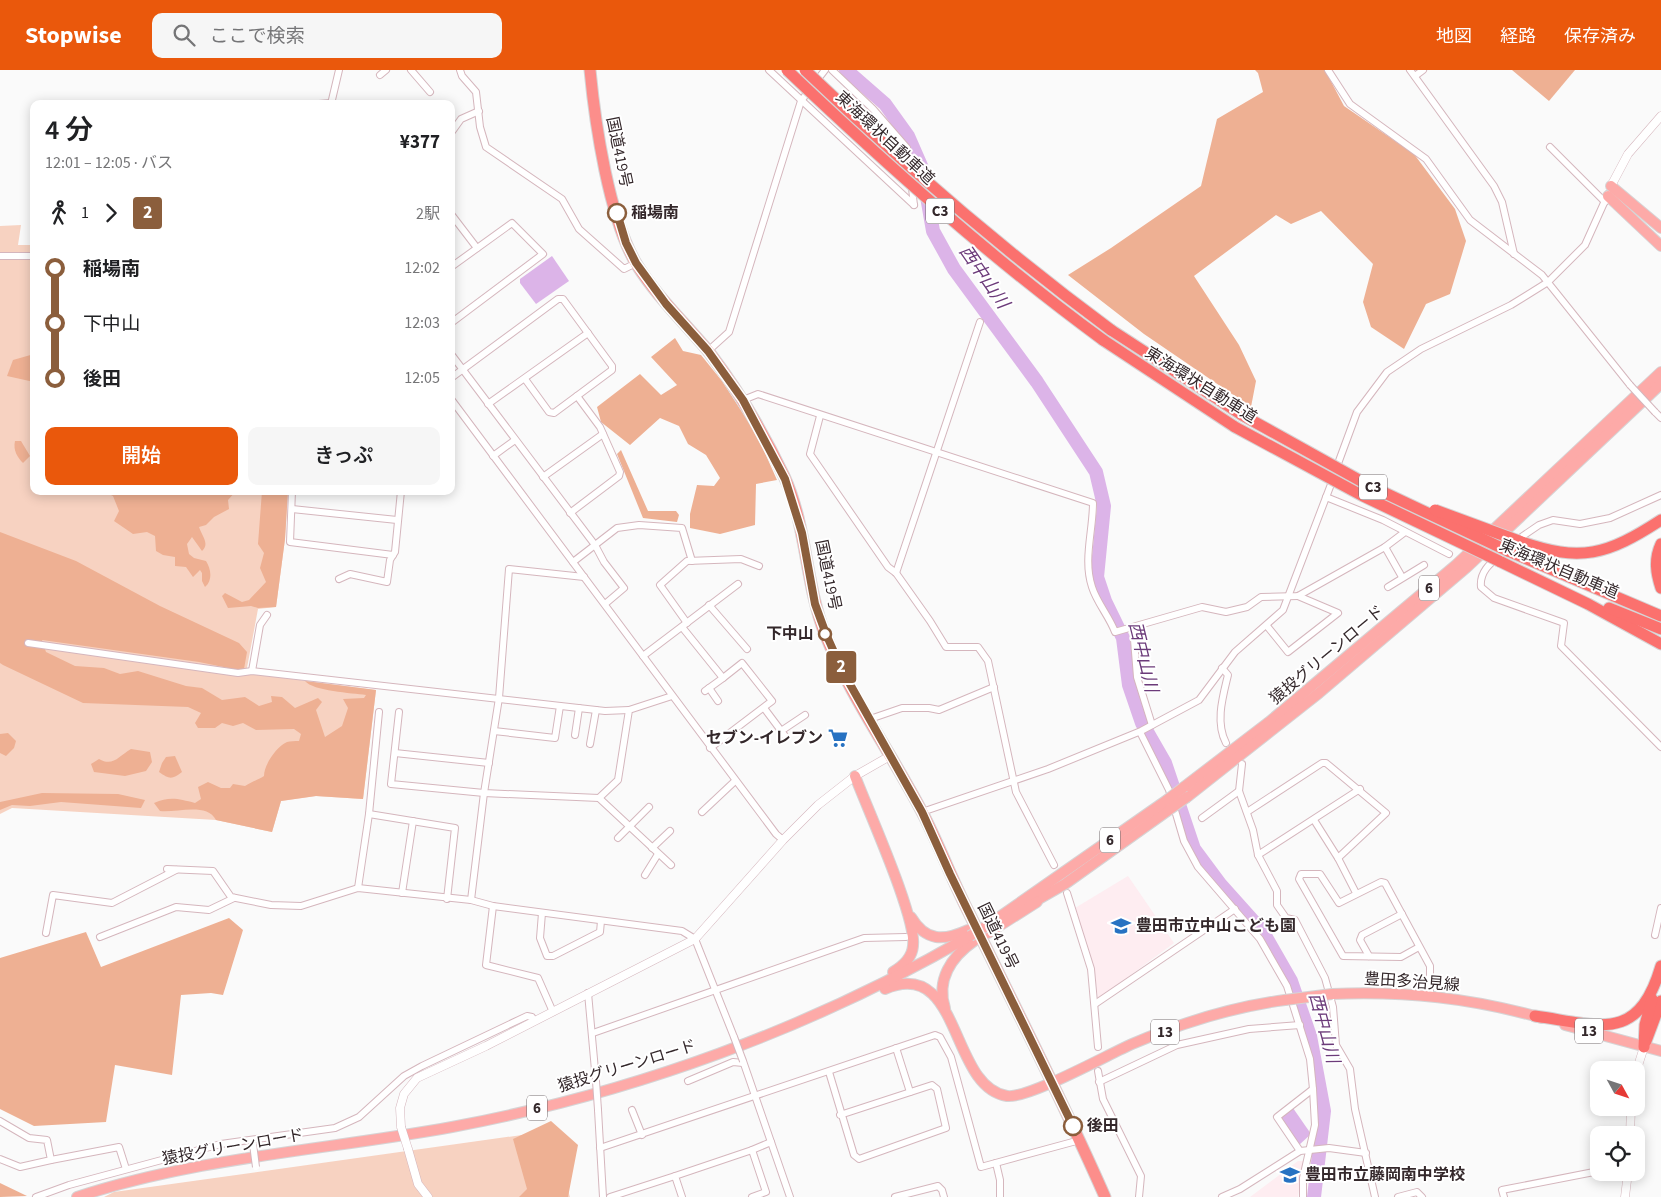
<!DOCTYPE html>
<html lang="ja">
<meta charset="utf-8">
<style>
body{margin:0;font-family:"Source Sans 3","Noto Sans JP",sans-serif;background:#f6f6f6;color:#202124;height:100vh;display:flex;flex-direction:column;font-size:19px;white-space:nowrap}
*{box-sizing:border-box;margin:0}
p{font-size:16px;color:#757577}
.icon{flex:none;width:28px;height:28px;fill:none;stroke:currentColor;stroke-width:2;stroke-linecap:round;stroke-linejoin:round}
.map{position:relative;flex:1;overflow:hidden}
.side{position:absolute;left:30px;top:30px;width:425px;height:395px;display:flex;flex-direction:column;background:#fff;border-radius:10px;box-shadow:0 2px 12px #0003}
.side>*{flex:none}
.badge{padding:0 10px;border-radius:4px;font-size:18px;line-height:32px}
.needle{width:32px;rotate:130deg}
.controls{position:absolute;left:1590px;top:991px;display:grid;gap:10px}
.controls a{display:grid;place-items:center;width:55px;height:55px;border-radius:10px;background:#fff;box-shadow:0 2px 12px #0003;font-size:25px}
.map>.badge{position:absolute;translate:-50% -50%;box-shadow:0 0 0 2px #fff}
.legs{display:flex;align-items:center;gap:8px;height:55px;padding:0 15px;font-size:16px}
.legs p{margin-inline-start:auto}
.summary{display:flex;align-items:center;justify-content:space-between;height:85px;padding:0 15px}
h1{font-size:28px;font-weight:600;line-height:38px}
.primary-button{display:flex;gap:10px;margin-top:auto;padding:10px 15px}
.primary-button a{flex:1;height:58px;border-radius:10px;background:#ea580c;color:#fff;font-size:20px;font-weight:600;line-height:58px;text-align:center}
.primary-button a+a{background:#f6f6f6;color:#202124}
ul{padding:0 15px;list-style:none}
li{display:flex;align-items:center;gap:18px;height:55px;font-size:19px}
li i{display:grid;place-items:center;width:8px;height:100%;margin:0 6px;background:currentColor}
li i::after{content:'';width:12px;height:12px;margin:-6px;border:4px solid;border-radius:50%;background:#fff}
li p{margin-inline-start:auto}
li:first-child i{background:linear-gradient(#0000 50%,currentColor 0)}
li:last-child i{background:linear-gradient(currentColor 50%,#0000 0)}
header{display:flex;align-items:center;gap:30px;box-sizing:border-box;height:70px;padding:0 25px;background:#ea580c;color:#fff}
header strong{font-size:24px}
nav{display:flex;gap:28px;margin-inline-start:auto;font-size:18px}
.search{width:350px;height:45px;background:#f6f6f6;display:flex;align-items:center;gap:12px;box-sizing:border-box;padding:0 18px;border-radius:10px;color:#757577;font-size:19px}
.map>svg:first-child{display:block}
.built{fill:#feedf1}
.green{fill:#f7d2c1}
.forest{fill:#eeb093}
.water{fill:#dcb4e8}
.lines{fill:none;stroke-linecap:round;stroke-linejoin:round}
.river{stroke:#dcb4e8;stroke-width:14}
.minor-casing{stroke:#d5b6bd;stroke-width:8}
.tertiary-casing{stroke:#d5b6bd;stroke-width:9}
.primary-casing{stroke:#d6d4d5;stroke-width:12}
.trunk-casing{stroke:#d6d4d5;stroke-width:13}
.motorway-casing{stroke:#d6d4d5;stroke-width:13}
.minor{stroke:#fff;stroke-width:6}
.tertiary{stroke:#fff;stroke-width:8}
.primary{stroke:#fdaaa8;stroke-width:10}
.trunk{stroke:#fc8e8b;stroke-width:11}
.motorway{stroke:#fb716e;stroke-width:11}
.minor-bridge-casing{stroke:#d5b6bd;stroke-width:8;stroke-linecap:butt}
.tertiary-bridge-casing{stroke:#d5b6bd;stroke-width:9;stroke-linecap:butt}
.primary-bridge-casing{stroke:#d6d4d5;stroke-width:12;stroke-linecap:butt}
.motorway-bridge-casing{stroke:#d6d4d5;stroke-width:13;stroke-linecap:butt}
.minor-bridge{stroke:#fff;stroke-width:6}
.tertiary-bridge{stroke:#fff;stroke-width:8}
.primary-bridge{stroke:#fdaaa8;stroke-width:10}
.motorway-bridge{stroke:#fb716e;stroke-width:11}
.line-1-casing{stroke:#fff;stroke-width:11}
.line-1{stroke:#8b5e3c;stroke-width:8}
.stop-1-dot{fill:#fff;stroke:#8b5e3c;stroke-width:2.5}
.labels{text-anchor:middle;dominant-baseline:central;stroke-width:4;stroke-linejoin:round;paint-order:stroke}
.shield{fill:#fff;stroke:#71686b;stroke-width:1}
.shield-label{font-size:15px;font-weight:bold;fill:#34282b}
.street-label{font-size:16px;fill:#34282b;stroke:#fff}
.stop-label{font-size:16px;font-weight:bold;fill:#34282b;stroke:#fff;text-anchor:start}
.poi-label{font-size:16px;font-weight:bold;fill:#34282b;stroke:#fff;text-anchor:start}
.water-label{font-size:18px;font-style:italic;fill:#6c3b7a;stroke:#fff}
</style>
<header>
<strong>Stopwise</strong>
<div class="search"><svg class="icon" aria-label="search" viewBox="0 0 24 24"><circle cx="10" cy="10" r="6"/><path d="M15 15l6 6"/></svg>ここで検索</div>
<nav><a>地図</a><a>経路</a><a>保存済み</a></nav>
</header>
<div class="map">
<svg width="1661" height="1127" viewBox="0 0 1661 1127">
<rect width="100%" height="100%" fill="#fafafa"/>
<g class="built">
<polygon points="1128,806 1174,873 1098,929 1094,897 1075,838"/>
<polygon points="1298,1091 1303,1091 1298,1127 1250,1127"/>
</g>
<g class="green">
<polygon points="21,155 18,175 34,175 34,421 288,421 285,469 276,537 258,539 246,603 376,620 363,729 316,726 281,731 272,762 216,750 12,738 0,744 0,156"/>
<polygon points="550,1061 570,1127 104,1127 114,1122"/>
</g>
<g class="forest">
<polygon points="1255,0 1325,0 1344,36 1414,84 1455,139 1466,171 1450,224 1426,234 1404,279 1371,257 1363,232 1373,194 1321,141 1291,154 1276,145 1194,206 1239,275 1256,311 1251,337 1144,264 1068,205 1111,178 1201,116 1217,49 1263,22 1258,3"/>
<polygon points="1512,0 1575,0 1549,31"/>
<polygon points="675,268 683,281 701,285 722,311 757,365 777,410 756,414 755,455 720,464 690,458 690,444 697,415 714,416 720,408 706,385 688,374 679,356 660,348 630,375 601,352 597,337 640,304 661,325 677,315 651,287"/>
<polygon points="34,284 34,312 7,306 13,290"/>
<path d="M15 371H21L30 386 23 393C17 387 13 380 15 371Z"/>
<polygon points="621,380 648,441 676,441 679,445 677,452 643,448 617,384"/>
<path d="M68 421H236L228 430 229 439 214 447 206 455 199 457C202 466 210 474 202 481L192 467 187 474 189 484 194 488 206 491C211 499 213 510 205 517L202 511V503L200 500 193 507 186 497 175 496V487L163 485 156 481 155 466 147 462 133 464 114 451 119 441 113 426C99 417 85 430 68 421Z"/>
<polygon points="262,421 288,421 285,469 276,537 258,538 251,536 228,538 222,526 225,523 242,532 249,530 266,512 260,498 264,483 258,474"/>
<path d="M0 462 76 491 160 536 239 573 247 582 244 599 238 600 199 592 42 570 46 582 75 596 104 598 120 604 138 601 186 616 202 618 222 630 245 627 259 636 272 632 271 626 282 627 295 638 318 628 322 632 316 640 325 667 342 656 348 638 343 629 364 628 366 625C352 623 313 621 305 611L376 620 363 729 316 726 281 731 272 762 216 750C207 732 176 743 160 741L154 733C170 726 179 729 195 733L201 729 198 717 208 712 221 718H230L233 714 245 716C251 712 260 709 264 706 264 695 276 677 287 672 290 671 295 671 299 671L301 664 294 659 256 660 243 653 233 656 222 653 215 658H198L195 653 201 643 188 637 83 633 3 595 0 593Z"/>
<polygon points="8,663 16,671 14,678 6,686 0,683 0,664"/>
<path d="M131 679 150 682 152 692 146 701 125 706 94 702 91 694 99 689C113 697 119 686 131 679Z"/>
<path d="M175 686 182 702C172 710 169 709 159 702L162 693 166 687Z"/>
<polygon points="42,723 118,724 145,730 141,738 61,732 30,736 12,735 0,740 0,732"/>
<polygon points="229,848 243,860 223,925 211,923 181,925 172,1005 115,995 106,1052 34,1056 0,1039 0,888 86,862 101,897"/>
<polygon points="551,1051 578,1075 568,1127 519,1127 527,1119 513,1069"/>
<polygon points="0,1113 27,1126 0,1127"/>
</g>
<g class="water">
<polygon points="552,186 569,211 536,234 520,213 520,209"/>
<polygon points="1293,1038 1311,1064 1299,1075 1280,1048"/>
</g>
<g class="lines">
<polyline class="river" points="846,0 885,34 908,66 922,98 933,161 954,199 1037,312 1096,402 1104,436 1097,507 1105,531 1123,568 1129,615 1142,653 1165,693 1194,779 1220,814 1263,862 1291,911 1310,966 1324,1041 1314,1127"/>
<defs>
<g id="minor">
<polyline points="411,0 430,22"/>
<polyline points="460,0 462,6 476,22 480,57 486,77 562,129 579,159 624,199 636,193"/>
<polyline points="769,0 914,135"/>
<polyline points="832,0 873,39 907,78 914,135"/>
<polyline points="1328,0 1350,34 1426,89 1470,150 1542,205 1630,315"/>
<polyline points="1410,0 1494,116 1502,132 1514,184"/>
<polyline points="380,5 386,0"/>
<polyline points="1415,6 1423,0"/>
<polyline points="319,34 331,33"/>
<polyline points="331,34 339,0"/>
<polyline points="451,63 461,49 479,41"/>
<polyline points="1550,77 1605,132"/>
<polyline points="451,144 477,178"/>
<polyline points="0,186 34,186"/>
<polyline points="451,197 512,153 543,184 451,253"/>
<polyline points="708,281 729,262 801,31 825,0"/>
<polyline points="451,284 595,475 604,492 624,518 605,534"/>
<polyline points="451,308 558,229 563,229 612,296 612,300 554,343 549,342 525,309"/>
<polyline points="451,329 776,764 783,770"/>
<path d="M743 330 758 324 1093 433C1093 461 1083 490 1092 517 1097 533 1109 546 1115 562L1202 537 1226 542 1247 537 1261 527 1298 526 1385 477 1405 462"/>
<polyline points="488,334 588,263"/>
<polyline points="1655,342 1661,348"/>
<polyline points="820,346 810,384 888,497 896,503 930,551 946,577 978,577 988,591 1016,722 1054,795"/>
<polyline points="493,386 515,370"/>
<polyline points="1336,399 1357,342 1387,302 1421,279 1511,235 1548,212 1585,175 1608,124"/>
<polyline points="543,407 603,364"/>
<polyline points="292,421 290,472 393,485"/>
<polyline points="1326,427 1383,450 1449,484"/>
<polyline points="292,439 397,450"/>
<polyline points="570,443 619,406 620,402 600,357 577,326"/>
<polyline points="1517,470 1539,455 1553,450 1580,454 1610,448 1661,425"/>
<polyline points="1385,477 1402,507"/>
<path d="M1507 479C1495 490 1479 499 1481 517L1494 528 1564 553 1561 576 1661 677"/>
<polyline points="573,492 617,458 639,455 682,458 692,491"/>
<polyline points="896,503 980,252"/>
<polyline points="339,509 350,504 387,512 390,490 395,482 401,421"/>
<polyline points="1388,517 1424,495"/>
<polyline points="709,535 747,579"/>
<polyline points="687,553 660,515 687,491 741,489 759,496"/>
<polyline points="1267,556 1288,582 1338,543 1298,526"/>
<polyline points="682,557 723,608 705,621"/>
<polyline points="1133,557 1137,607 1152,655"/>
<polyline points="28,573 238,603 252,601 605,641 629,640"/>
<polyline points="643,586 738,514"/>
<path d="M1222 598 1228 605C1223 626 1215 652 1226 673"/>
<polyline points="252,601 260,555 267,545"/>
<polyline points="709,618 718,631"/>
<polyline points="764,638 785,666"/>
<polyline points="399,642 391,714 484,723 599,728 671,795"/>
<polyline points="870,649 902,638 929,638 939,640 994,617"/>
<polyline points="494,661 555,668 560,636"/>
<polyline points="781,661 805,645"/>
<polyline points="1140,662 1169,720 1184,771 1198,797 1260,869 1287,916 1310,989 1313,1019 1315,1055 1303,1108 1303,1127"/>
<polyline points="575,665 579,638"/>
<polyline points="590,674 596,640"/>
<polyline points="710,678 772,631 742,593 723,608"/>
<polyline points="395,683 489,693"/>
<polyline points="1242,694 1239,721 1253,760 1258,785 1277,821 1277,835 1286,848 1295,850 1325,908 1333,937 1336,975 1350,999 1355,1039 1375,1127"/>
<polyline points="599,728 618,710 629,640 672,626"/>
<polyline points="702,742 735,711"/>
<polyline points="922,742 1048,699 1141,661 1199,630 1235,582 1283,540 1333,409"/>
<polyline points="1247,742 1322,693 1326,693 1386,743 1338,788 1314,750"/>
<polyline points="369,744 455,758 447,829"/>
<polyline points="1202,748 1239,721"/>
<polyline points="618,768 649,737"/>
<polyline points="652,778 670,761"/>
<polyline points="1258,785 1360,719"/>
<polyline points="1338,788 1356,823"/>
<polyline points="167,799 213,801 231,827 271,835 301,836 358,818 471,830 493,836 682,861 695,869 734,967"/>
<polyline points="645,805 658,784"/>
<polyline points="358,818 369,744 379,642"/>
<polyline points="402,823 413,751"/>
<polyline points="1067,823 1091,899 1098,977"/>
<polyline points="471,830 484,723 499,628 509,499 584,507"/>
<polyline points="493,836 486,895 538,908 553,942"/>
<polyline points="542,843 540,868 547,886 553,886 600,862 601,851"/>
<polyline points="46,863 53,825 112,833 176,800"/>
<polyline points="1655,865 1661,838"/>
<polyline points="100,867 176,837 209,840 234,828"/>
<polyline points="1419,877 1401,887 1343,886 1299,809 1301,804 1320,804 1339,833 1381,812 1385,813 1430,896 1430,926"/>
<polyline points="1369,886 1360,870 1362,865 1402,844"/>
<polyline points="588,923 596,1011"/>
<polyline points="1095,934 1235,839"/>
<polyline points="593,963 864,868 906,867"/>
<polyline points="896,978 910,1022"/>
<polyline points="743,991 790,1127"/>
<polyline points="1098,1001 1103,1029 1141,1106 1139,1127"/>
<polyline points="829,1002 854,1085 859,1089 946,1058 937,1019 932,1015 840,1045"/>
<polyline points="688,1011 733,992 743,993"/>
<polyline points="1099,1012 1177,975 1249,959 1300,955"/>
<polyline points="598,1040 603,1127"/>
<polyline points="632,1040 642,1065"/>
<polyline points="0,1051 29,1068 47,1070 51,1090 20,1097 0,1089"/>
<polyline points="600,1078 935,965 940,967 951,987 981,1097 1080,1070"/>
<polyline points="752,1080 771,1072"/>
<polyline points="1300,1081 1277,1047 1313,1019"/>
<polyline points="51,1090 119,1077 126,1099"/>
<polyline points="996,1093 1000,1110 1000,1127"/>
<polyline points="36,1127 69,1115 221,1074 335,1058 359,1047 404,1006 422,996 527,946 532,947 534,951"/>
<polyline points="610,1127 675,1106"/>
<polyline points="682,1127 675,1106 752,1080 766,1122 752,1127"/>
<polyline points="895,1127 938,1116 942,1120 944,1127"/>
<polyline points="1222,1127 1240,1119 1300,1081 1329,1078 1366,1083"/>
<polyline points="1398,1127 1417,1122 1422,1127"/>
<polyline points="1504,1127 1502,1120 1599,1101"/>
</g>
<g id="tertiary">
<polyline points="1611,116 1628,84 1661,46"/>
<polyline points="1636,1002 1644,977"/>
<polyline points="401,1057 400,1038 404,1024 417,1008 486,976 695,869 783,770 818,735 855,706 890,686"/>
<polyline points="1630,1065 1631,1038"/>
<polyline points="408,1079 418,1114 428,1127"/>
<polyline points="1625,1127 1628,1102"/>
</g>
<g id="primary">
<polyline points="1611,116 1661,158"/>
<polyline points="1608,126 1661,176"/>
<path d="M855 706C867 738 917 848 913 876 912 888 903 896 893 902"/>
<polyline points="1184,717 1269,652 1457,494 1661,302"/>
<polyline points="1187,727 1319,623 1466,498 1661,314"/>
<polyline points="1030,834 1065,814 1170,739"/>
<path d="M911 847C926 872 944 871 968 860"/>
<polyline points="985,857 1167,730"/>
<polyline points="988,863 1037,832"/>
<path d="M885 919C962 886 949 1017 1007 1026 1028 1029 1109 984 1132 974 1181 953 1232 937 1285 930"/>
<path d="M1332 924C1406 921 1471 928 1542 948"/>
<path d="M945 938C936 910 951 887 974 871"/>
<polyline points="1565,955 1661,981"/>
<path d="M77 1127C198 1087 327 1080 452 1057 633 1023 810 959 970 866"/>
</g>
<path id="trunk" d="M590 0C595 53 609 149 637 195 657 227 685 253 709 282 738 320 763 362 784 406 807 456 805 513 825 564 850 626 890 681 921 740 939 774 952 810 969 843 1015 937 1063 1031 1105 1127"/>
<g id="motorway">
<polyline points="1111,260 1242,345"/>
<polyline points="1103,270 1235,357"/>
<path d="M1519 471C1581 493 1607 485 1661 450"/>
<path d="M1661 474C1654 489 1656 503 1661 518"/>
<polyline points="1508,481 1661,546"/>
<polyline points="1499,491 1588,534 1661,574"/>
<polyline points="1609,538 1661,559"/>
<path d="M1535 946C1599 955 1638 974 1661 896"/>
<polyline points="1646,971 1661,931"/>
<polyline points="1644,977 1645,955 1652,929"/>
</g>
</defs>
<use href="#minor" class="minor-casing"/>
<use href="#tertiary" class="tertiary-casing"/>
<use href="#primary" class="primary-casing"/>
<use href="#trunk" class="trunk-casing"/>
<use href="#motorway" class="motorway-casing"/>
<use href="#minor" class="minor"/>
<use href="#tertiary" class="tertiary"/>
<use href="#primary" class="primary"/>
<use href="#trunk" class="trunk"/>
<use href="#motorway" class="motorway"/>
<defs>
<g id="minor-bridge">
<polyline points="1630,315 1655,342"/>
<polyline points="734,967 743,991"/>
<polyline points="596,1011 598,1040"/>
<polyline points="253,1074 256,1097"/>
</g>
<polyline id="tertiary-bridge" points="401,1057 408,1079"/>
<g id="primary-bridge">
<polyline points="1167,730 1184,717"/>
<polyline points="1170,739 1187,727"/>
<polyline points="970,866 985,857"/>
<polyline points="1285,930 1332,924"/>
</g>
<g id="motorway-bridge">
<path d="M787 0C888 96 991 188 1103 270"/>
<path d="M805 0C902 93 1003 180 1111 260"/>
<polyline points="1242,345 1368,415 1508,481"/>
<polyline points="1235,357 1363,426 1499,491"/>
<polyline points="1435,440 1519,471"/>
</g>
</defs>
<use href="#minor-bridge" class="minor-bridge-casing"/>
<use href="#tertiary-bridge" class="tertiary-bridge-casing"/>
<use href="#primary-bridge" class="primary-bridge-casing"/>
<use href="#motorway-bridge" class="motorway-bridge-casing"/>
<use href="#minor-bridge" class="minor-bridge"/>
<use href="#tertiary-bridge" class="tertiary-bridge"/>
<use href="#primary-bridge" class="primary-bridge"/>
<use href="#motorway-bridge" class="motorway-bridge"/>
</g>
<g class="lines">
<defs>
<polyline id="line-1" points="617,143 626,173 636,193 666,234 708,281 743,330 785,409 802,463 815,534 826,564 842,600 922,742 950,804 1073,1056"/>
</defs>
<use href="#line-1" class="line-1-casing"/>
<use href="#line-1" class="line-1"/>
</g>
<defs>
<symbol id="supermarket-bare" viewBox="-9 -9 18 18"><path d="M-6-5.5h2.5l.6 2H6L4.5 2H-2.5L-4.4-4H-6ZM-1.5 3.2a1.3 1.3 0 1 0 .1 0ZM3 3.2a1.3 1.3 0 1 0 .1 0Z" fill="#2772c2" stroke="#fff" stroke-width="2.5" paint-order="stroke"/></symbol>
<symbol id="school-bare" viewBox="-9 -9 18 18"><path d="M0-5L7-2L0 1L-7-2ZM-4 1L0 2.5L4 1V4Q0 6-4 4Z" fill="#2772c2" stroke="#fff" stroke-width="2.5" paint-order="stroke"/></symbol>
</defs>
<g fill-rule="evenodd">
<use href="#supermarket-bare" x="824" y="654" width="28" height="28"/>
<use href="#school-bare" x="1107" y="842" width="28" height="28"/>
<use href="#school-bare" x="1276" y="1091" width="28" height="28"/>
</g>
<g class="stop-1-dot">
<circle cx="617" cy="143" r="9"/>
<circle cx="825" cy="564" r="6"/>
<circle cx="1073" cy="1056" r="9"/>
</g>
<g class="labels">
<g class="shield">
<rect x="926" y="128.5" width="28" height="25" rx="4"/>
<rect x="1359" y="404.5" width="28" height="25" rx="4"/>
<rect x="1419" y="505.5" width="20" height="25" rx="4"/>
<rect x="1100" y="757.5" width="20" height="25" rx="4"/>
<rect x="1575" y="948.5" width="28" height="25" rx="4"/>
<rect x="1151" y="949.5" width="28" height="25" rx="4"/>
<rect x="527" y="1025.5" width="20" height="25" rx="4"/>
</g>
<g class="shield-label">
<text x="940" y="141">C3</text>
<text x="1373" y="417">C3</text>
<text x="1429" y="518">6</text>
<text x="1110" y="770">6</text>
<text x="1589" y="961">13</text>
<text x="1165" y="962">13</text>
<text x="537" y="1038">6</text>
</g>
<g class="street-label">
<text transform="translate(885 68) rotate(43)">東海環状自動車道</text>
<text transform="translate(619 82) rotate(78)">国道419号</text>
<text transform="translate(1201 315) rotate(32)">東海環状自動車道</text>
<text transform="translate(1559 499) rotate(23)">東海環状自動車道</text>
<text transform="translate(828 505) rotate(78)">国道419号</text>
<text transform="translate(1327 585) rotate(-40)">猿投グリーンロード</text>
<text transform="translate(998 866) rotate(64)">国道419号</text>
<text transform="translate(1412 912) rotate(4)">豊田多治見線</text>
<text transform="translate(627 996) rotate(-17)">猿投グリーンロード</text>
<text transform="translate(233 1077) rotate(-10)">猿投グリーンロード</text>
</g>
<g class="stop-label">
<text x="631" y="143">稲場南</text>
<text x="814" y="564" text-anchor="end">下中山</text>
<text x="1087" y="1056">後田</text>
</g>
<g class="poi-label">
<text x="823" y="668" text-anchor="end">セブン-イレブン</text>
<text x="1136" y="856">豊田市立中山こども園</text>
<text x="1305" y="1105">豊田市立藤岡南中学校</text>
</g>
<g class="water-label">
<text transform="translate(984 207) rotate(55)">西中山川</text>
<text transform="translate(1143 587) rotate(76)">西中山川</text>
<text transform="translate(1324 958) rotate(75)">西中山川</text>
</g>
</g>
</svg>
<div class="controls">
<a><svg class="needle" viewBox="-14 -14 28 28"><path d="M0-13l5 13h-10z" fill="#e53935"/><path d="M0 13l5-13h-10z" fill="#757577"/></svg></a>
<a><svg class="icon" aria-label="locate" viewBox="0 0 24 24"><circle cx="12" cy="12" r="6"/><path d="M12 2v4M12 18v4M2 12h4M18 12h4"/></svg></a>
</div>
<b class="badge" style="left:841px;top:597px;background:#8b5e3c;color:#fff">2</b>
<section class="side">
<div class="summary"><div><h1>4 分</h1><p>12:01 – 12:05 · バス</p></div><b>¥377</b></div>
<div class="legs"><svg class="icon" aria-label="walk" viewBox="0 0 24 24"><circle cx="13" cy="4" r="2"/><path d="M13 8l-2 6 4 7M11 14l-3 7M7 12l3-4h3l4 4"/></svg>1<svg class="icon" aria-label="forward" viewBox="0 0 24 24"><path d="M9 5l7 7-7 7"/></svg><b class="badge" style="background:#8b5e3c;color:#fff">2</b><p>2駅</p></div>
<ul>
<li><i style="color:#8b5e3c"></i><b>稲場南</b><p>12:02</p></li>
<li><i style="color:#8b5e3c"></i><span>下中山</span><p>12:03</p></li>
<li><i style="color:#8b5e3c"></i><b>後田</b><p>12:05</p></li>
</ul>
<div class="primary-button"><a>開始</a><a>きっぷ</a></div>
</section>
</div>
